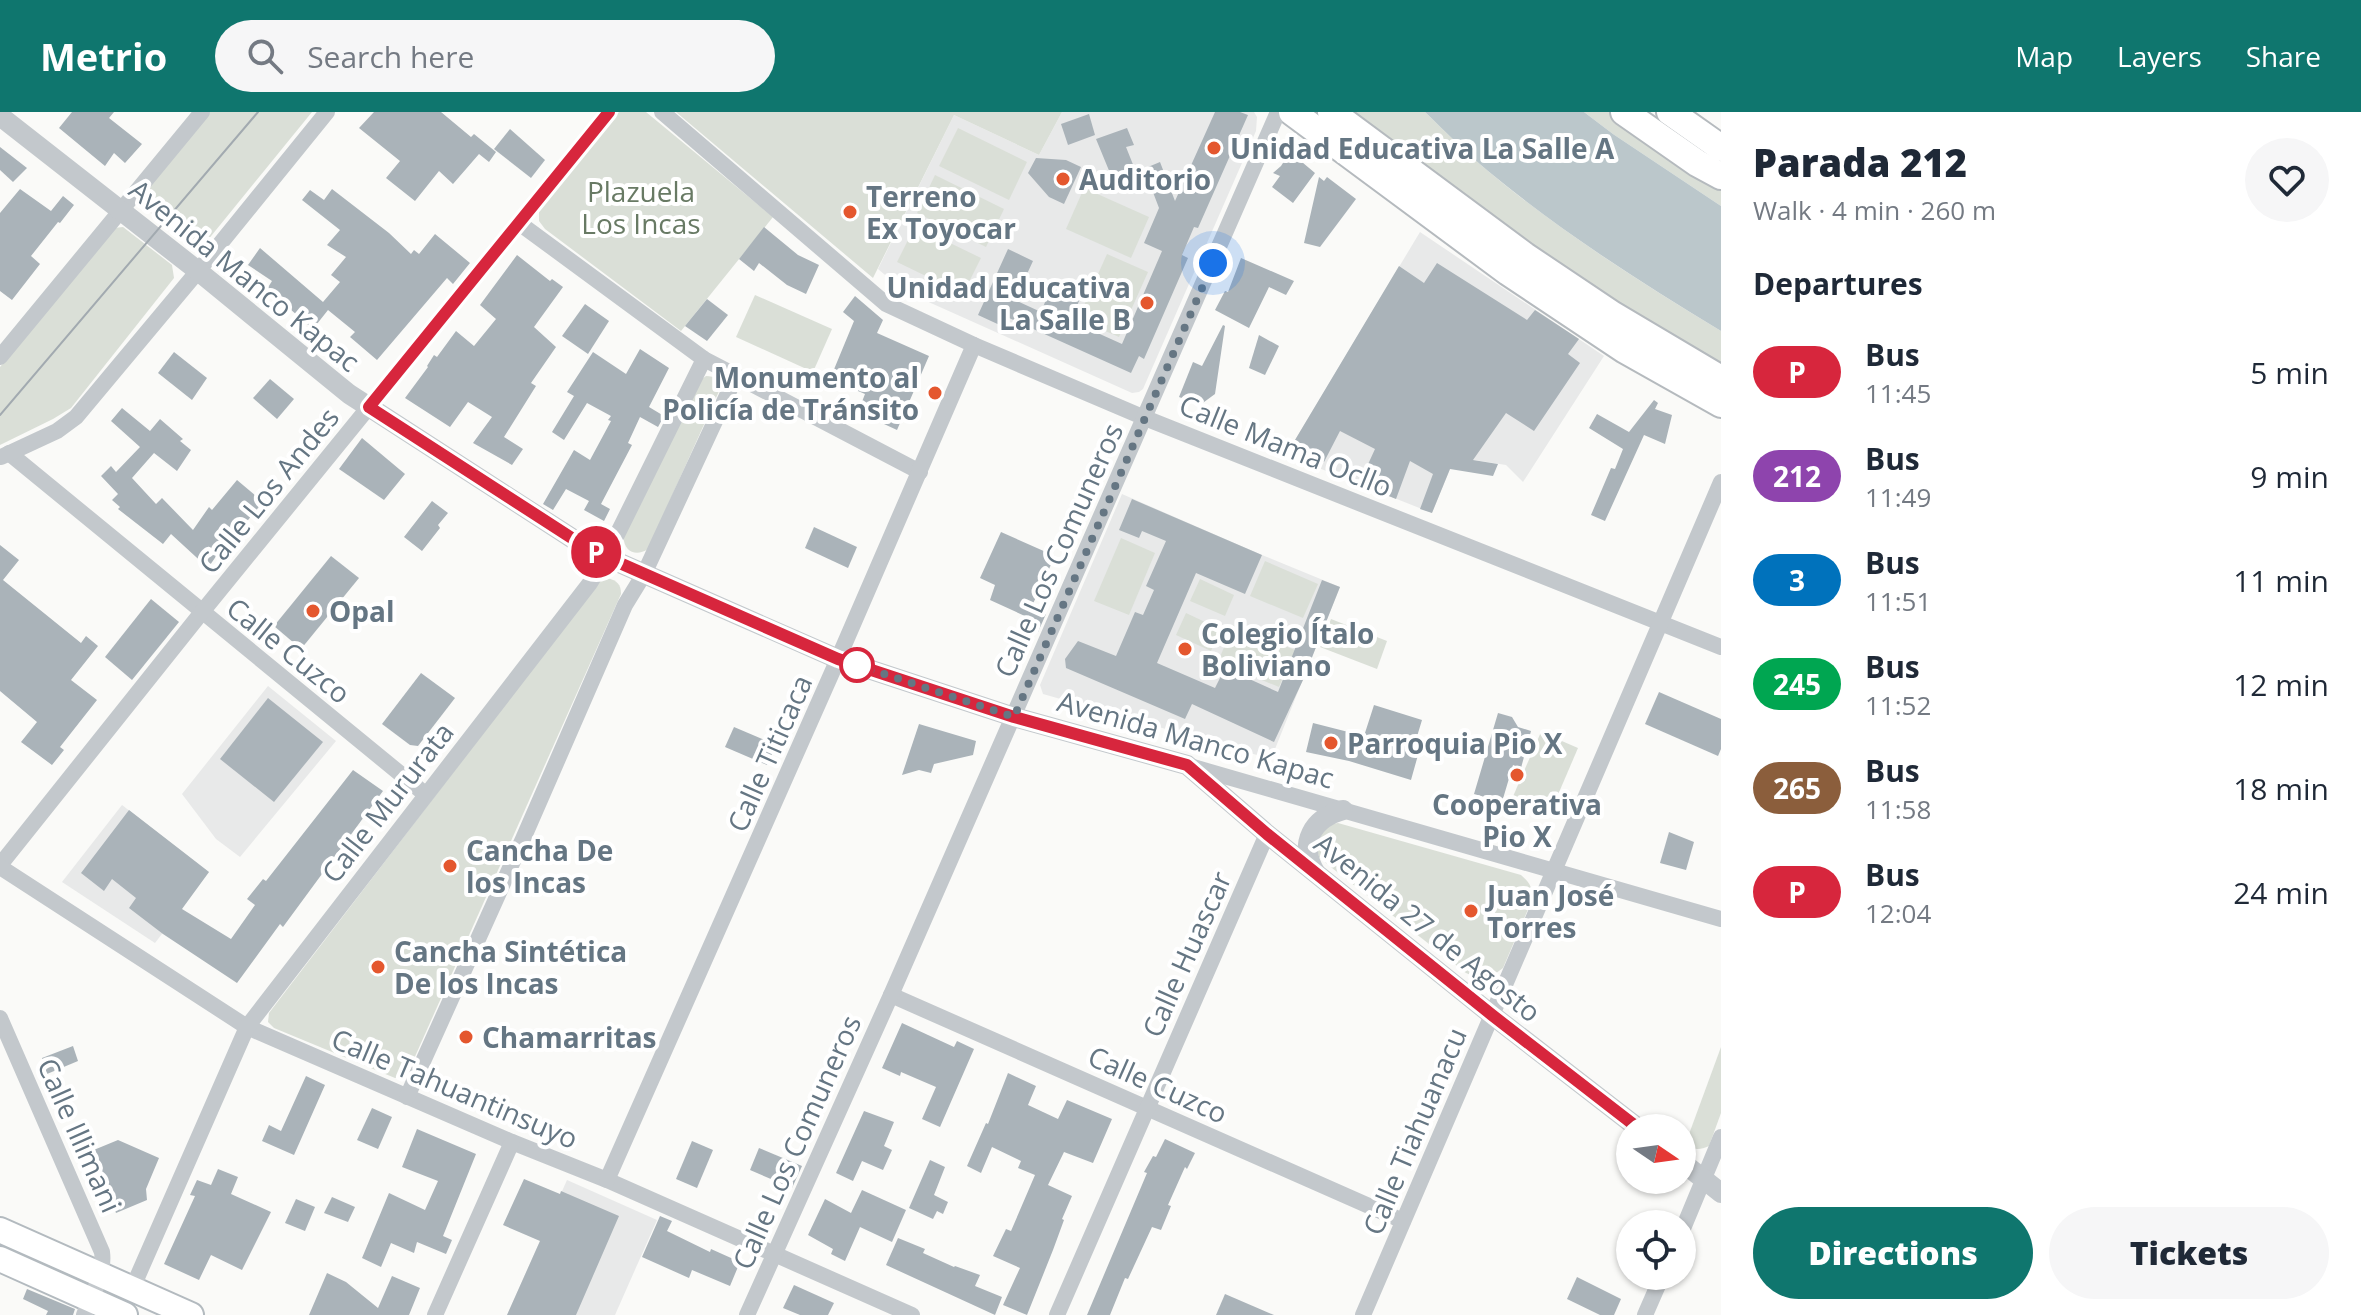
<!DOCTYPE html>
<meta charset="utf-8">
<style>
body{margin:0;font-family:"Open Sans",sans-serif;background:#f6f6f7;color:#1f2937;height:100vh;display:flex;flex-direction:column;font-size:30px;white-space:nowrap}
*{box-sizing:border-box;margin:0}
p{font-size:26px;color:#747a83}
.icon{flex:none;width:44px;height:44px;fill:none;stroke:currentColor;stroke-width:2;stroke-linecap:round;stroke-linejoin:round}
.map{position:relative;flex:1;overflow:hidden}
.drawer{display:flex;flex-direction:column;background:#fff;width:640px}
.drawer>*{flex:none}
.badge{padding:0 16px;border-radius:26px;font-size:28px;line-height:52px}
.needle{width:52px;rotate:103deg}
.fabs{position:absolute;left:1616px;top:1002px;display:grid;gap:16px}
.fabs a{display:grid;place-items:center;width:80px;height:80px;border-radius:50%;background:#fff;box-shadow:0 2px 6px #0004;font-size:40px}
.you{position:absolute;width:40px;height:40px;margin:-20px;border:6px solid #fff;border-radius:50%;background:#1a73e8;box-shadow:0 0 0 12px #1a73e833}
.map>.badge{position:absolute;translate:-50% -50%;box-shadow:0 0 0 4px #fff}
h2{padding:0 32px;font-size:30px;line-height:72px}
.round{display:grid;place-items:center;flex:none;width:84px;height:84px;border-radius:42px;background:#f6f6f7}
.overview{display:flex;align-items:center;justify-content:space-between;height:136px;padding:0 32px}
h1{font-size:38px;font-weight:800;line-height:60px}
.button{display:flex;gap:16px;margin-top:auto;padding:16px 32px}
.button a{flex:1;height:92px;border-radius:48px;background:#0f766e;color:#fff;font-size:32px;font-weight:800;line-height:92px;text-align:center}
.button a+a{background:#f6f6f7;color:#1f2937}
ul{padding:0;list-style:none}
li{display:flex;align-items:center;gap:24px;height:104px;padding:0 32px}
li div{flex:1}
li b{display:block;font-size:30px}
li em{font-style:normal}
li .badge{min-width:88px;font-weight:700;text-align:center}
header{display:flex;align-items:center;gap:48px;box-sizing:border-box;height:112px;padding:0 40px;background:#0f766e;color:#fff}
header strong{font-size:38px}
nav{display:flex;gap:44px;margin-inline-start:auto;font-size:28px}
.search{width:560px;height:72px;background:#f6f6f7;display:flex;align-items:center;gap:20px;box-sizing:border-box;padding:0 28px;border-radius:44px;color:#747a83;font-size:30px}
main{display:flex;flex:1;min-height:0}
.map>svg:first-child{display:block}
.built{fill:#e8e9e9}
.green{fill:#dadfd7}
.water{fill:#bbc7cb}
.building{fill:#aab3b9}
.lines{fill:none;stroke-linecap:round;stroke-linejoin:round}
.secondary-casing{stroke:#b3babf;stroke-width:28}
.primary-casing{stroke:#b5babe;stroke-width:30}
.minor{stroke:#c3c8cc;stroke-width:16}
.tertiary{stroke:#c3c8cc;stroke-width:20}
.secondary{stroke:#fff;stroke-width:24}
.primary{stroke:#fff;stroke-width:26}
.tram{stroke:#a2aab0;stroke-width:2}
.line-casing{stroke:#fff;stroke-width:18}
.line{stroke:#d7263d;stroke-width:12}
.walk{stroke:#657683;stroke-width:8;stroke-dasharray:0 14.4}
.poi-dot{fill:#e4572e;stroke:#fff;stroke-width:3}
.stop-dot{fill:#fff;stroke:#d7263d;stroke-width:4}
.labels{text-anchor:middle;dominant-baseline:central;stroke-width:8;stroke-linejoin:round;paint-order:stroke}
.poi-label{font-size:28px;font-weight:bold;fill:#657683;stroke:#fff;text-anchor:start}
.park-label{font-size:28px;fill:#687a64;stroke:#fff}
.street-label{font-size:28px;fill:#657683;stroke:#fff}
</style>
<header>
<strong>Metrio</strong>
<div class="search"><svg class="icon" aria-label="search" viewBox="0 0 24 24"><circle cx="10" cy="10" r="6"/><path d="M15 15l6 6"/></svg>Search here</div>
<nav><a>Map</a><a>Layers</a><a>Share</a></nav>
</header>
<main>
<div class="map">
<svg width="1721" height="1203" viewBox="0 0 1721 1203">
<rect width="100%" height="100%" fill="#fafaf8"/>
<g class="built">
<polygon points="1062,0 1254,0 1257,5 1256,19 1143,277 1139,280 1132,281 904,179 878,157 954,3 1039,43"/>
<polygon points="1420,120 1604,244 1523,370 1506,353 1455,345 1432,401 1286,343"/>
<polygon points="1122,382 1262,443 1340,475 1271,647 1043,582 1040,573"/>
<polygon points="268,574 336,629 240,745 216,727 182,682"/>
<polygon points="122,693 209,760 155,831 62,770"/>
<polygon points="567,1068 657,1108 615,1203 507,1203"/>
</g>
<g class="green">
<polygon points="210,0 312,0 203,134 190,132 138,91 138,86"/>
<polygon points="619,0 646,0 773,105 681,219 545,117 539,109 539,98"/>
<polygon points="676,0 1062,0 1039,43 954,3 873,166"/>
<path d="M1349 0H1425C1446 20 1466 41 1488 59 1561 120 1640 170 1721 219V253L1598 181 1504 116Z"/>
<polygon points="1584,0 1610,0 1662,38 1721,75 1721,94 1613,22"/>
<polygon points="958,16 1027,50 1009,88 939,54"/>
<polygon points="935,63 1004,97 986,135 917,101"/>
<polygon points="1084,76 1149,105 1131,146 1066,117"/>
<polygon points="915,114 981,146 963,182 897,150"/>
<polygon points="123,115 172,153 174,166 71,296 53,307 0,333 0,255 114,116"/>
<polygon points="1107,142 1148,160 1119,225 1078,207"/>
<polygon points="755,183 832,217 813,260 736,225"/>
<path d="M706 264C715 264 720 267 720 277L648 437C635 446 622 438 624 423L702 267Z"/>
<polygon points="1121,426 1155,441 1129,503 1094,489"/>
<polygon points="1265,449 1318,472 1303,506 1250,484"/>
<path d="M608 466C617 469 621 472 621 482L409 958 404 964 395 966 274 916 268 910 269 901 601 467Z"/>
<polygon points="1200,467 1234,483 1225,504 1190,489"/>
<polygon points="1186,501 1220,517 1211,539 1176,523"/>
<polygon points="1331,507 1387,529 1377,557 1320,535"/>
<polygon points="1233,513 1295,538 1279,575 1218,550"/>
<polygon points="1541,620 1578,636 1548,706 1511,689"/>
<path d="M1338 711 1521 763C1530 771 1533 776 1532 788L1503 856C1491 866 1480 868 1466 861L1327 752 1319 745 1316 734 1326 713Z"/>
<path d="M1721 935V1001L1709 1034C1700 1038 1694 1038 1685 1033Z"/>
</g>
<path class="water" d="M1425 0H1584L1613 22 1721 94V219C1640 170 1560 119 1488 59 1466 41 1446 20 1425 0Z"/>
<g class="building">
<polygon points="72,0 114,0 109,6 142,32 125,51 114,41 105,54 59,16"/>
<polygon points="374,0 441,0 471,25 474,22 496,40 489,50 479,42 453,72 439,59 415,89 386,66 400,49 359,16"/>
<polygon points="1215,0 1240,0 1248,3 1198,116 1194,115 1182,143 1188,146 1144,247 1139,244 1131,261 1009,206 1004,215 978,203 1008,137 1033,149 1015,188 1041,200 1054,168 1083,179 1071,209 1122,232 1162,139 1144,131 1159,96 1151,75 1134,82 1120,76 1113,60 1110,61 1096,27 1127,16 1134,33 1126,35 1136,60 1160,50 1175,89"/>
<polygon points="1089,2 1095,23 1068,33 1061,12"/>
<polygon points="510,17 545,48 531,66 494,37"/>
<polygon points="0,35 27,56 13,70 0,58"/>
<polygon points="1290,40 1315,61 1293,91 1272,75 1280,64 1273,61 1281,54"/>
<polygon points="1036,46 1066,48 1081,55 1064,92 1049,85 1028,61"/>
<polygon points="1319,65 1324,69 1327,65 1356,87 1320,135 1304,131"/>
<polygon points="20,77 51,99 63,84 74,93 60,111 58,110 31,144 40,152 12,188 0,179 0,101"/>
<polygon points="332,77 389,121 411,142 414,138 419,142 435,122 470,151 453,172 447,166 377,248 350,225 355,220 328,198 313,217 267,177 272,169 248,153 260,136 323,190 340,170 331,163 346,145 327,133 340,118 302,88 310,78 324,88"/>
<polygon points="764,115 798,143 819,153 806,182 787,173 759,151 754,159 739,147"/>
<polygon points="517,143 550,169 552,167 563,175 534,215 556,235 531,271 536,274 504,325 523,337 512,353 473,331 492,305 468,290 450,315 405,286 428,255 427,254 434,243 437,245 456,219 474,234 496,207 480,193"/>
<polygon points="1241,146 1294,169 1286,183 1269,175 1249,216 1215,198 1225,179 1228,180"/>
<polygon points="1437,151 1527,208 1535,198 1579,227 1568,242 1580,251 1534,319 1506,301 1473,348 1498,352 1493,364 1450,357 1432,401 1420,397 1433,362 1410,349 1396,387 1359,372 1375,337 1340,319 1324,350 1292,333 1399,154 1424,171"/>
<polygon points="855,184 883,208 877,221 929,244 897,318 858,300 865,282 830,267 854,209 843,200"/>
<polygon points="707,187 728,203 707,229 685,214"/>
<polygon points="585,192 609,209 588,242 562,224"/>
<polygon points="1223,213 1225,214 1215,282 1200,293 1179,285 1193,250 1202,254"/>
<polygon points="1259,223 1279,234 1265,263 1249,256"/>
<polygon points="640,237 669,256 649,295 664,304 658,315 640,305 628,331 632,333 601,392 610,397 604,409 584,398 589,389 566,377 553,398 543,392 574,338 590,348 611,309 608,308 611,304 587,291 564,328 552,320 574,284 567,280 593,240 626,262"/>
<polygon points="174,240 207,266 192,288 158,261"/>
<polygon points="270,267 294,287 277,307 253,286"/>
<polygon points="1654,288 1658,291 1655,297 1672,303 1665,332 1644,323 1605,409 1591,403 1611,356 1615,357 1623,337 1589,316 1597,302 1629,320"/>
<polygon points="122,296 150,319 160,307 183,327 180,329 191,338 177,359 154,341 132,366 156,392 162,386 193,418 209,395 212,398 237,368 263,390 223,438 221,437 208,456 171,422 163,432 118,397 120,395 112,388 118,382 101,364 111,354 116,360 140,335 111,309"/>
<polygon points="362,326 405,362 384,388 339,357"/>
<polygon points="1132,387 1262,443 1245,482 1196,461 1157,551 1215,576 1225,556 1278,580 1322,468 1340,475 1303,568 1274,630 1192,592 1185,607 1066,556 1065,547 1078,529 1116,544 1135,500 1143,503 1154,478 1146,474 1166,429 1142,419 1139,426 1119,418"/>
<polygon points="432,389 448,401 438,413 440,416 422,439 404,425"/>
<polygon points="814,415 857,435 848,456 805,436"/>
<polygon points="1001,420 1055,444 1031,496 1046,502 1038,520 1024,513 1027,505 990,488 995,473 980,466"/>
<polygon points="0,433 19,448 3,468 81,531 86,524 98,534 71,568 97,588 60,635 64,638 52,653 21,630 37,610 0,579"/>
<polygon points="331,444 359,466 301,537 274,514"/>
<polygon points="151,487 179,510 132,568 105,545"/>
<polygon points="421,561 455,586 418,634 410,633 382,612"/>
<polygon points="1659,580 1721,607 1721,637 1718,644 1645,612"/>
<polygon points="268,586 323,630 274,690 220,647"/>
<polygon points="1374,593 1422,608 1412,641 1418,643 1411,668 1349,649 1306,640 1313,611 1364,624"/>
<polygon points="1498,601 1512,605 1518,615 1531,619 1521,656 1513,653 1502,690 1474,682"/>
<polygon points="919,612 976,629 973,643 934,652 931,661 919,658 902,663"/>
<polygon points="734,615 776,633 767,653 725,635"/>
<polygon points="353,658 383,679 283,815 280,812 237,871 163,822 129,796 136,786 112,767 104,779 81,761 129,698 209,760 182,797 231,827 255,793 247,787 263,767 266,769"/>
<polygon points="1669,720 1694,730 1686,758 1660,751"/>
<polygon points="902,911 954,935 957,929 974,937 940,1015 922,1007 936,975 901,960 900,964 882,956"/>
<polygon points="73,934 78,949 47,962 42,946"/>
<polygon points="1008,961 1036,974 1028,993 1058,1007 1067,988 1112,1007 1093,1051 1064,1040 1048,1073 1072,1084 1062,1107 1064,1108 1053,1138 1027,1203 1003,1193 1020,1156 993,1144 1006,1117 1011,1119 1035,1063 1018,1056 1021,1049 992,1035 981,1061 967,1054 986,1011 988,1012"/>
<polygon points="306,964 325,973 294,1043 262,1029 269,1013 281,1019"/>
<polygon points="372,996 392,1005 378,1037 357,1028"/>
<polygon points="864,999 894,1010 884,1034 892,1038 883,1058 862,1049 853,1069 836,1061"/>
<polygon points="417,1017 476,1042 443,1124 452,1128 446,1142 417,1130 414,1141 391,1131 381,1155 362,1146 389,1081 425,1098 438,1069 402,1055"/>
<polygon points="1165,1027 1195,1041 1187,1057 1185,1055 1168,1093 1171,1094 1161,1118 1152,1115 1128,1167 1125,1166 1110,1203 1087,1203 1147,1061 1144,1060 1153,1044 1156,1045"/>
<polygon points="118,1028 159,1046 146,1077 147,1088 116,1101 108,1081 97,1086 89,1066 94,1064 84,1042"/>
<polygon points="692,1029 713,1038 697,1076 676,1067"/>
<polygon points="759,1036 802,1054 792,1076 750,1058"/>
<polygon points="930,1048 945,1055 934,1083 948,1090 943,1102 937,1099 933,1107 909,1096"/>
<polygon points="218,1057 238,1065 231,1082 271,1100 242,1158 211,1143 199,1168 164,1152 195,1084 190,1083 197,1068 211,1073"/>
<polygon points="524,1067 560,1082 561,1079 619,1104 576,1203 507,1203 540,1129 503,1113"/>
<polygon points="862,1078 906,1098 892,1130 860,1115 845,1149 831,1142 833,1137 808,1123 825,1087 851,1101"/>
<polygon points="332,1085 355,1095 348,1110 324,1101"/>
<polygon points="296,1087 315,1095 305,1119 285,1111"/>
<polygon points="660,1104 672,1109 667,1119 710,1140 711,1137 740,1150 730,1174 692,1158 689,1166 642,1145"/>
<polygon points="898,1126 925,1137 923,1141 954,1155 955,1154 980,1163 975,1174 1002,1185 995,1203 886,1153"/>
<polygon points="327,1161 346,1170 378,1196 392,1164 420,1176 409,1203 309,1203"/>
<polygon points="1577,1165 1621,1187 1614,1203 1600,1203 1567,1187"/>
<polygon points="794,1173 834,1191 828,1203 800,1203 783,1196"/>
<polygon points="27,1177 75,1197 73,1203 46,1203 48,1199 23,1187"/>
<polygon points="1225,1182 1274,1203 1216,1203"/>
</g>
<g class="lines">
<defs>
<g id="secondary">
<polyline points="0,1118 191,1203"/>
<polyline points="0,1147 125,1203"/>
</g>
<g id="primary">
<polyline points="1292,0 1508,160 1625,238 1721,292"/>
<polyline points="1331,0 1525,144 1613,203 1721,267"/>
<polyline points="1624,0 1697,51 1721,64"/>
<polyline points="1670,0 1721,36"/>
</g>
</defs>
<use href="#secondary" class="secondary-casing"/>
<use href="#primary" class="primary-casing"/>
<g class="minor">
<polyline points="662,0 886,192 974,233 1145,306 1721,535"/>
<polyline points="519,111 704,247 920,360"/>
<polyline points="0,245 202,0"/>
<polyline points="9,341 425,682"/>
<polyline points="1,345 57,319 76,305 198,159 327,0"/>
<polyline points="1193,655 1721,807"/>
<polyline points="0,753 202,500 609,0"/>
<polyline points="0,755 247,915 512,1030 607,1068 912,1203"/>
<polyline points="891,883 1403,1109"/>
<path d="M0 906 102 1140C105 1162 92 1183 84 1203"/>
<polyline points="407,985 523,727 625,493 644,462 736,264"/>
<polyline points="607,1068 838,547 974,233"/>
<polyline points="1682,1119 1721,1025"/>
<polyline points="132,1177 247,915 590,471 606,445 704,247"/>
<polyline points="435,1203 512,1030"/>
<polyline points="747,1203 891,883 1278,0"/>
<polyline points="1057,1203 1267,722"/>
<polyline points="1363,1203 1721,370"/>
<polyline points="1645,1203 1662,1164"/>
</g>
<g class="tertiary">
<polyline points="0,4 198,159 349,282 581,432 606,445 838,547 1014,605 1187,653 1267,722 1492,903 1638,1016"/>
<path d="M1315 760C1298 731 1313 706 1343 698"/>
<polyline points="1682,1050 1721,1081"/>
</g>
<use href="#secondary" class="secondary"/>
<use href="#primary" class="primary"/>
<polyline class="tram" points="0,303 258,0"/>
</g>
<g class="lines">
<defs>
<polyline id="line" points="609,0 369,295 581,432 606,445 838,547 1014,605 1187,653 1267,722 1492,903 1638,1016"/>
</defs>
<use href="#line" class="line-casing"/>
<use href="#line" class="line"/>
<polyline class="walk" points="857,553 1014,605 1213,151"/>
</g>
<g class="poi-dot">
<circle cx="1214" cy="36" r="8"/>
<circle cx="1063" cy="67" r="8"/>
<circle cx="850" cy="100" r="8"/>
<circle cx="1147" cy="191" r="8"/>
<circle cx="935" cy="281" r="8"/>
<circle cx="313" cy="499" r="8"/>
<circle cx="1185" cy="537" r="8"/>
<circle cx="1331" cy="631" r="8"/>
<circle cx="1517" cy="663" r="8"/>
<circle cx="450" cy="754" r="8"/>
<circle cx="1471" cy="799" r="8"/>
<circle cx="378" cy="855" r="8"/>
<circle cx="466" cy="925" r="8"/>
</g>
<circle class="stop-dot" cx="857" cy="553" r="16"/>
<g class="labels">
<g class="poi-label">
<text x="1230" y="36">Unidad Educativa La Salle A</text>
<text x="1079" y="67">Auditorio</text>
<text x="866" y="84">Terreno<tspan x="866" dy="32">Ex Toyocar</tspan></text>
<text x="1131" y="175" text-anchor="end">Unidad Educativa<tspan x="1131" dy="32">La Salle B</tspan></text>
<text x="919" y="265" text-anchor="end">Monumento al<tspan x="919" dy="32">Policía de Tránsito</tspan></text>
<text x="329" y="499">Opal</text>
<text x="1201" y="521">Colegio Ítalo<tspan x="1201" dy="32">Boliviano</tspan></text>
<text x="1347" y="631">Parroquia Pio X</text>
<text x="1517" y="692" text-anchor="middle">Cooperativa<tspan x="1517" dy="32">Pio X</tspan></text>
<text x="466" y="738">Cancha De<tspan x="466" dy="32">los Incas</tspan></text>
<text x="1487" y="783">Juan José<tspan x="1487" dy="32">Torres</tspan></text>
<text x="394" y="839">Cancha Sintética<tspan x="394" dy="32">De los Incas</tspan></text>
<text x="482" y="925">Chamarritas</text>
</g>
<g class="park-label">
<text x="641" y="79">Plazuela<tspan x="641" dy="32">Los Incas</tspan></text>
</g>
<g class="street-label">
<text transform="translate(245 163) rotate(39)">Avenida Manco Kapac</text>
<text transform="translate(1286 333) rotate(22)">Calle Mama Ocllo</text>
<text transform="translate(268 378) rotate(-51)">Calle Los Andes</text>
<text transform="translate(1058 438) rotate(-66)">Calle Los Comuneros</text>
<text transform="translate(289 538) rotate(39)">Calle Cuzco</text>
<text transform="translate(1196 627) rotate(16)">Avenida Manco Kapac</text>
<text transform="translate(769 641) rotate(-66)">Calle Titicaca</text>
<text transform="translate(387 690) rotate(-52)">Calle Mururata</text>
<text transform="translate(1428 815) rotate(39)">Avenida 27 de Agosto</text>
<text transform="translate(1186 842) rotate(-66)">Calle Huascar</text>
<text transform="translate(1158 972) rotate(24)">Calle Cuzco</text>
<text transform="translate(455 976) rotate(23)">Calle Tahuantinsuyo</text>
<text transform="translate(1414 1019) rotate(-67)">Calle Tiahuanacu</text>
<text transform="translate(80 1023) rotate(66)">Calle Illimani</text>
<text transform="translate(796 1030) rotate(-66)">Calle Los Comuneros</text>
</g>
</g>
</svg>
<div class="fabs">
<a><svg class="needle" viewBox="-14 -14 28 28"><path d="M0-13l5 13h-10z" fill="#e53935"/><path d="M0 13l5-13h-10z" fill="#747a83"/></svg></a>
<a><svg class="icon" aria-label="locate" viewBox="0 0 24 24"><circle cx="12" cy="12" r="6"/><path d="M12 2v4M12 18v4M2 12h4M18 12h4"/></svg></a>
</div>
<div class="you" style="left:1213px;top:151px"></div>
<b class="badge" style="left:596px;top:440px;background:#d7263d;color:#fff">P</b>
</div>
<section class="drawer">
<div class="overview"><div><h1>Parada 212</h1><p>Walk · 4 min · 260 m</p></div><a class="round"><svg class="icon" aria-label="heart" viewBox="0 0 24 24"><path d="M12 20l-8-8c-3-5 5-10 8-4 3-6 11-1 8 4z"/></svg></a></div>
<h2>Departures</h2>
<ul>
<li><span class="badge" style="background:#d7263d;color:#fff">P</span><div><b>Bus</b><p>11:45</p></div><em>5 min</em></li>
<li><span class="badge" style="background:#8e44ad;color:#fff">212</span><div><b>Bus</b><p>11:49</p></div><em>9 min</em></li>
<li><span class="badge" style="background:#0072bc;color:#fff">3</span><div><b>Bus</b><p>11:51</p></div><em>11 min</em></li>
<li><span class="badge" style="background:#00a651;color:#fff">245</span><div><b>Bus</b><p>11:52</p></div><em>12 min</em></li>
<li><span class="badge" style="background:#8b5e3c;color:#fff">265</span><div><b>Bus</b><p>11:58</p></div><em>18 min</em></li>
<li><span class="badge" style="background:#d7263d;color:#fff">P</span><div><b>Bus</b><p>12:04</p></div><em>24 min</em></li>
</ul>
<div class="button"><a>Directions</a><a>Tickets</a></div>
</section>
</main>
